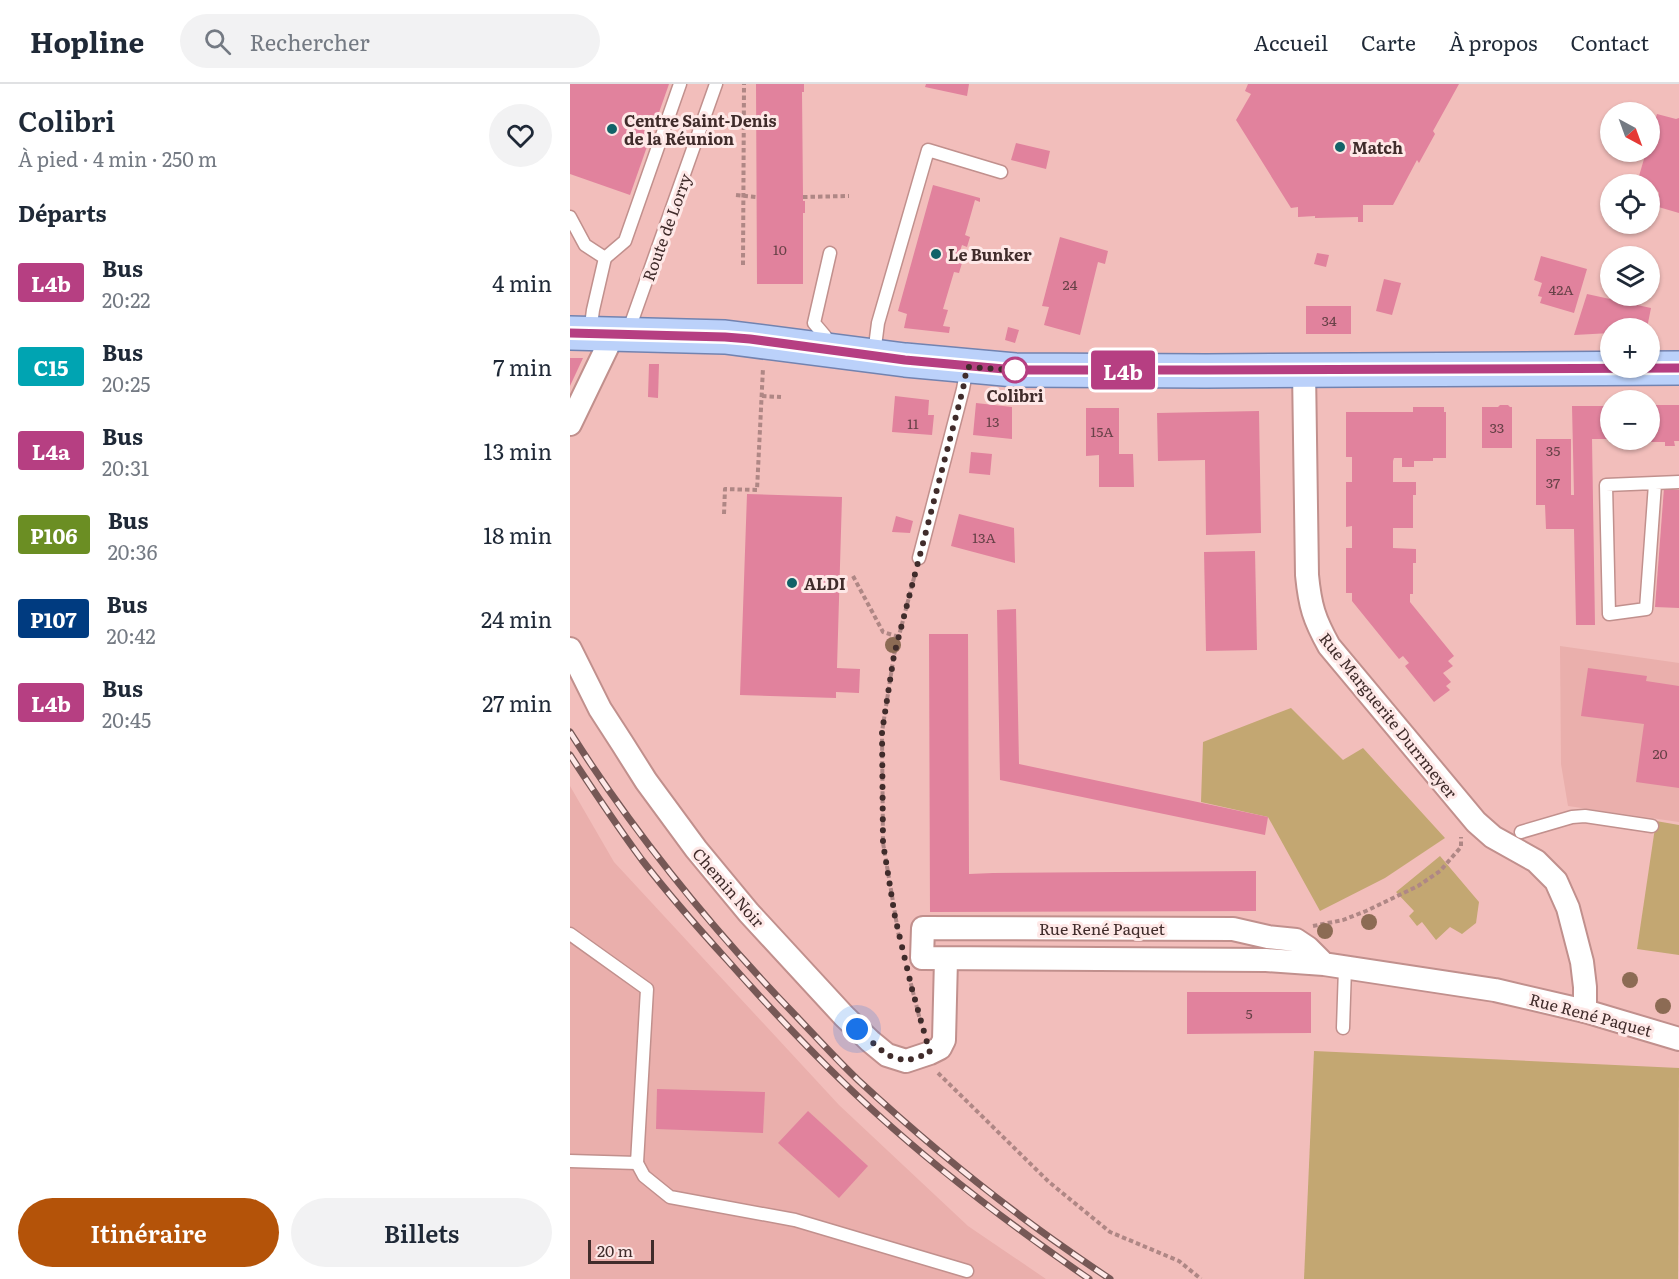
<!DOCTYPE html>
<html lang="fr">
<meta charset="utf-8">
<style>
body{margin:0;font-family:Literata,serif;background:#f2f2f3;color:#1f2937;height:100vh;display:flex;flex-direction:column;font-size:22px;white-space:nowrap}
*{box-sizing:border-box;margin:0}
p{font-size:20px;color:#747a83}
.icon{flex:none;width:33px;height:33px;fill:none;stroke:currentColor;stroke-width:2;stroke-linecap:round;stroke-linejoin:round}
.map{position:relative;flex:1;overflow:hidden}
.drawer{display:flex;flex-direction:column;background:#fff;width:570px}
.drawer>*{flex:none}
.badge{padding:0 12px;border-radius:4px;font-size:21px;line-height:39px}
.needle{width:39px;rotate:139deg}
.controls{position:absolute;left:1030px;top:18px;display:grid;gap:12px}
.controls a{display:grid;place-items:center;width:60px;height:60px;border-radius:50%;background:#fff;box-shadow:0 2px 4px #0004;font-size:30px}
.scale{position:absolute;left:18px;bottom:15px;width:66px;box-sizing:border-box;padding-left:6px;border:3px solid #402c2b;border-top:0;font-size:16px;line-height:21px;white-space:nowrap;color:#402c2b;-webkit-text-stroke:4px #fee8e7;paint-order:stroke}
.you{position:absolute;width:30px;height:30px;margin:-15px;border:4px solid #fff;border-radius:50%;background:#1a73e8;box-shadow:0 0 0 9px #1a73e833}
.map>.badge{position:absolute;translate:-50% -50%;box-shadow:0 0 0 3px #fff}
h2{padding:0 18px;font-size:22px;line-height:54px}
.round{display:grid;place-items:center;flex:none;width:63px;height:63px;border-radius:32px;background:#f2f2f3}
.overview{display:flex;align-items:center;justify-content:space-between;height:102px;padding:0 18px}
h1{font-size:28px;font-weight:600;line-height:45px}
.action{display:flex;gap:12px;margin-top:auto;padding:12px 18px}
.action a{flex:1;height:69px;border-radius:36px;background:#b45309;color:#fff;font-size:24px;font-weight:600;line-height:69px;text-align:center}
.action a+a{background:#f2f2f3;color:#1f2937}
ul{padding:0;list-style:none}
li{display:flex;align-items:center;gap:18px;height:84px;padding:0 18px}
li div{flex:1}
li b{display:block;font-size:22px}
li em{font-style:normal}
li .badge{min-width:66px;font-weight:700;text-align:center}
header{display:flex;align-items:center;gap:36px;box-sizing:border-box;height:84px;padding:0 30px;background:#fff;border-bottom:2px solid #e0e1e3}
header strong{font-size:28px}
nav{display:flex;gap:33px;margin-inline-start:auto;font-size:21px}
.search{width:420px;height:54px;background:#f2f2f3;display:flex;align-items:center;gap:15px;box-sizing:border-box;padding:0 21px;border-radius:33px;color:#747a83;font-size:22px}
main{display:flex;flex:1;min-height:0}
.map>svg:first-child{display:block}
.built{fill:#eaafac}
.green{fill:#c3a772}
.building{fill:#e1829d}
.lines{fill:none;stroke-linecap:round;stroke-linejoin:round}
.lane-casing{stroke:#c1908d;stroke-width:15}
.street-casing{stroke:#c1908d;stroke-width:26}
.primary-casing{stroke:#7283b0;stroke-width:36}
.path{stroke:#af8785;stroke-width:4;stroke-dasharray:4.5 3;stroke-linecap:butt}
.lane{stroke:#fff;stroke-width:12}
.street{stroke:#fff;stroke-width:22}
.primary{stroke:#bbd1fa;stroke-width:33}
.rail-casing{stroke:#765856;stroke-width:7}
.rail{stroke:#fee8e7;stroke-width:4.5;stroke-dasharray:14;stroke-linecap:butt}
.tree{fill:#8c6b54}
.line-casing{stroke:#fff;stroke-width:14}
.line{stroke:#b63f82;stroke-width:9}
.walk{stroke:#402c2b;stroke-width:6;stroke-dasharray:0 10.8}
.poi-dot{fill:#126268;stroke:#fee8e7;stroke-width:2}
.stop-dot{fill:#fff;stroke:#b63f82;stroke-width:3}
.labels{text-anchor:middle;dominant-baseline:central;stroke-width:6;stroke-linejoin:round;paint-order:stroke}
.number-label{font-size:14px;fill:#684248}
.poi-label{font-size:16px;font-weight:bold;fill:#402c2b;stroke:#fee8e7;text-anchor:start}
.street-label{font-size:16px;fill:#402c2b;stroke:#fee8e7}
.stop-label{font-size:16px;font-weight:bold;fill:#402c2b;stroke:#fee8e7}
</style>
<header>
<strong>Hopline</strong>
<div class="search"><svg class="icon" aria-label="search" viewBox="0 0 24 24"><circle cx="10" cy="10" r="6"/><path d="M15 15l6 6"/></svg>Rechercher</div>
<nav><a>Accueil</a><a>Carte</a><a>À propos</a><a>Contact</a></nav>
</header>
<main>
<section class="drawer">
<div class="overview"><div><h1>Colibri</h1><p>À pied · 4 min · 250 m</p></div><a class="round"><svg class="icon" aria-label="heart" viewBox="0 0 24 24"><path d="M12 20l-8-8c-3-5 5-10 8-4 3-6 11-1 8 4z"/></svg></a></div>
<h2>Départs</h2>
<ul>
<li><span class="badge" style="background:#b63f82;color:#fff">L4b</span><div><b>Bus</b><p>20:22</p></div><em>4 min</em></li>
<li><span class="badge" style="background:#00a4b2;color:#fff">C15</span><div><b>Bus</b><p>20:25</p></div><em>7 min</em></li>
<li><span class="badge" style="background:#b63f82;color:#fff">L4a</span><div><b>Bus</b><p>20:31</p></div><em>13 min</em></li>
<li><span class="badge" style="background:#6b8e23;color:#fff">P106</span><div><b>Bus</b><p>20:36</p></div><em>18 min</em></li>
<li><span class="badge" style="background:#003b80;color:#fff">P107</span><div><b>Bus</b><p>20:42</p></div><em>24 min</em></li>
<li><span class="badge" style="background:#b63f82;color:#fff">L4b</span><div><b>Bus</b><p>20:45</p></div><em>27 min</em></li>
</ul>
<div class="action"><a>Itinéraire</a><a>Billets</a></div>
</section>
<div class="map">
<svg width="1109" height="1195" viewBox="0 0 1109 1195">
<rect width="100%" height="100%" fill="#f2bebb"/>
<g class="built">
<polygon points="990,562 1109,579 1109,738 998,722 991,680"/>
<polygon points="0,702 44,778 269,1021 398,1142 476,1195 0,1195"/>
</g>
<g class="green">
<polygon points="721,624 773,676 793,664 875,754 815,794 750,827 698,733 631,718 633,658"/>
<polygon points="1086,737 1109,741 1109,871 1067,865"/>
<polygon points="870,772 909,818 906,839 892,850 880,843 866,856 852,838 847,842 839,832 844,827 826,808"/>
<polygon points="744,967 1109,984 1108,1195 734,1195"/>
</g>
<g class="building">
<polygon points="0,0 99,0 60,111 0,90"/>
<polygon points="186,0 234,0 234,8 232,8 233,113 233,117 235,117 235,129 233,129 233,200 187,200"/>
<polygon points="356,0 399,0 397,12 355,3"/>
<polygon points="678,0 889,0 863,47 865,50 849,79 847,76 823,121 793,121 793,138 788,138 788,133 745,134 745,132 728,133 728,123 721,124 666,36 681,10 675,7"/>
<polygon points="1087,30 1106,35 1109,34 1109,129 1085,122 1089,109 1086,105 1080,103 1080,100 1067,99 1076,68 1080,68 1080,54"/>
<polygon points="446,59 480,67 476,85 441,76"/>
<polygon points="363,101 410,114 410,118 405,116 395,151 400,153 397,163 392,161 387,177 392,179 389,189 384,188 373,225 378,226 373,242 380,243 379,249 334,244 337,230 328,227"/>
<polygon points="490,153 538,167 535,180 528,178 510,251 474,241 479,223 472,222"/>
<polygon points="747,169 759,171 756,183 744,180"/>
<polygon points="971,172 1017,185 1004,229 970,219 972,213 968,212 972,199 964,196"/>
<polygon points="814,195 831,199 822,231 806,227"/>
<polygon points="1017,210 1081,224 1077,244 1041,244 1041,249 1004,251"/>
<rect x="736" y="222" width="45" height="28"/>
<polygon points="438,243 449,246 445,259 435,256"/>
<polygon points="0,274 13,274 0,302"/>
<polygon points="79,280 89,280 88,314 78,313"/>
<polygon points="325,312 359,316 358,331 364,331 362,351 322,348"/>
<polygon points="406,319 442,323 442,355 403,351"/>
<polygon points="930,321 938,321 940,323 942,323 942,364 912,364 912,323 928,323"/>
<polygon points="1080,321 1109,321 1109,357 1104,357 1105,362 1095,362 1095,358 1062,358 1061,356 1080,356"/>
<polygon points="1002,322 1041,322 1041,355 1022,355 1025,541 1006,541 1004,445 976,445 975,421 966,421 966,355 1001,355 1001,411 1004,411"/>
<polygon points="843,323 874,323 874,328 876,328 876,374 863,374 863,377 844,377 844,383 832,383 832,374 824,374 823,377 823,398 846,398 846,411 843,411 843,444 823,444 823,464 846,465 846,479 843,479 843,510 840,510 840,518 884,572 878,577 883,582 873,589 881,598 876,602 880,606 864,618 835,582 839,579 833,572 829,575 782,517 782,509 776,509 776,464 782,464 782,442 776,443 776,398 782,398 782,373 776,373 776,328 843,328"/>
<polygon points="516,324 549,324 549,370 563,370 564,403 529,403 529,371 516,372"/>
<polygon points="689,327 691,449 636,451 635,376 588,377 587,329"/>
<polygon points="401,368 422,370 420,391 399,389"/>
<polygon points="1094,404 1109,406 1109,524 1085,523"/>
<polygon points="177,410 272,413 267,584 290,585 289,609 266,608 266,614 170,611"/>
<polygon points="389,430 444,444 445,479 381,462"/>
<polygon points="326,432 343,437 340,449 322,448"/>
<polygon points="685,467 687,566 636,567 634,468"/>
<polygon points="446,525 449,680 698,733 695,751 430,696 427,526"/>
<polygon points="359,550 398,550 399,790 423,789 686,787 686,827 360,828"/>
<polygon points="1018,584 1077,592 1076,597 1109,602 1109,704 1066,698 1074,640 1011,632"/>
<polygon points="617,908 741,908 741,949 617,950"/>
<polygon points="87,1005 195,1008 193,1049 86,1045"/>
<polygon points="238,1027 298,1082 269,1114 208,1059"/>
</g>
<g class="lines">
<defs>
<g id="lane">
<polyline points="0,133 15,161 35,174 23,226 20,248"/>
<polyline points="35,174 55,157 110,0"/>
<polyline points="58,248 146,0"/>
<polyline points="255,252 244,239 260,169"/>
<polyline points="304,270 308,239 358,66 431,88"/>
<polyline points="1085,400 1076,525 1039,530 1036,401 1109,398"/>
<polyline points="349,474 393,305 397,283"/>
<polyline points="951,748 1002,733 1015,732 1082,742"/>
<polyline points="0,850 77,905 67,1079 0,1077"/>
<polyline points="773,944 775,884"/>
<polyline points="67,1079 74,1092 100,1113 225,1136 397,1187"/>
</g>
<g id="street">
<path d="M734 286 737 491C740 522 744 535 759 562L906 738 923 753 966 777 986 797 998 824 1012 878 1015 903V927"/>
<polyline points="0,340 43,251"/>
<polyline points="0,565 30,625 52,659 76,697 126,765 179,829 274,932 300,957 317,971 336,977 360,969 370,964 374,956 376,875"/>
<polyline points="754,880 738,864 726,856 698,853 663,845 353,844 352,874 696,876 754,880 925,906 1015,927 1109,955"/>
</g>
<polyline id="primary" points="0,249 155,253 335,276 445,286 636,287 1109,284"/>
</defs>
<use href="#lane" class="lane-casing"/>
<use href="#street" class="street-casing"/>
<use href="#primary" class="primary-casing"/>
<g class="path">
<polyline points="166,111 186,113"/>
<polyline points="233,113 279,112"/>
<polyline points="173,181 174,0"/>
<polyline points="192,312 211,313"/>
<polyline points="154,430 155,405 187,406 193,284"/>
<polyline points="283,492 313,548 329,553"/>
<polyline points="743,842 773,836 796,827 848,802 870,787 891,763 891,753"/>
<polyline points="329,853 313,759 312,648 324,571 345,490"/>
<polyline points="339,892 351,940"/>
<polyline points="368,989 479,1098 540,1148 609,1177 631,1195"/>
</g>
<use href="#lane" class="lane"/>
<use href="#street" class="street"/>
<use href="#primary" class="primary"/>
<defs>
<g id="rail">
<path d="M0 648C66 752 142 845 228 934 248 955 267 976 288 996 339 1043 392 1088 448 1130 478 1153 509 1174 540 1195"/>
<path d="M0 671C23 706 47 742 72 776 99 811 128 844 158 877 205 930 254 982 307 1030 373 1090 445 1144 519 1195"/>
</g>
</defs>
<use href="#rail" class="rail-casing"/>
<use href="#rail" class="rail"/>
</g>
<g class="tree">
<circle cx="323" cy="561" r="8"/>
<circle cx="799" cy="838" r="8"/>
<circle cx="755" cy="847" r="8"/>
<circle cx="1060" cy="896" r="8"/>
<circle cx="1093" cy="922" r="8"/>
</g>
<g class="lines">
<defs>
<polyline id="line" points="0,249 155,253 180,255 335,276 445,286 636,286 1109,284"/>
</defs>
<use href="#line" class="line-casing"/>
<use href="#line" class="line"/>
<polyline class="walk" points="287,945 317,971 336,977 360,969 342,905 325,833 313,759 312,648 324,571 393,305 397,283 445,286"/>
</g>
<g class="poi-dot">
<circle cx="42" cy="45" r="6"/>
<circle cx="770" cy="63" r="6"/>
<circle cx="366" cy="170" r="6"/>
<circle cx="222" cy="499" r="6"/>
</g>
<circle class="stop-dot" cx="445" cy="286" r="12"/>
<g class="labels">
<g class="number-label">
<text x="210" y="165">10</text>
<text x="500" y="200">24</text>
<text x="991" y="205">42A</text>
<text x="759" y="236">34</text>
<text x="423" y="337">13</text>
<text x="343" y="339">11</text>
<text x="927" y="343">33</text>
<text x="532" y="347">15A</text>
<text x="983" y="366">35</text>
<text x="983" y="398">37</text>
<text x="414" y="453">13A</text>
<text x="1090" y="669">20</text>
<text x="679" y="929">5</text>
</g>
<g class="poi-label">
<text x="54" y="36">Centre Saint-Denis<tspan x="54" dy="18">de la Réunion</tspan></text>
<text x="782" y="63">Match</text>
<text x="378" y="170">Le Bunker</text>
<text x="234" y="499">ALDI</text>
</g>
<g class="street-label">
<text transform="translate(96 143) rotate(-70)">Route de Lorry</text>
<text transform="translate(819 631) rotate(51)">Rue Marguerite Durrmeyer</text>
<text transform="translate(159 803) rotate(49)">Chemin Noir</text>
<text x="532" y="844">Rue René Paquet</text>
<text transform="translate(1021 930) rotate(15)">Rue René Paquet</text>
</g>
<g class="stop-label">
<text x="445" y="311">Colibri</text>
</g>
</g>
</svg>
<div class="controls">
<a><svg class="needle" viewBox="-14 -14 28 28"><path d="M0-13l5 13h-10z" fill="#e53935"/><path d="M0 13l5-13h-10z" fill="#747a83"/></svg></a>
<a><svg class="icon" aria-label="locate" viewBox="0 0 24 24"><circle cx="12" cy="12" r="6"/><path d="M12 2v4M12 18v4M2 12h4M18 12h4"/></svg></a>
<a><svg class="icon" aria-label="layers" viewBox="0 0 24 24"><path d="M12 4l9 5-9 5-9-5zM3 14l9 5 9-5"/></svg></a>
<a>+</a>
<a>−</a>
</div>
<div class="scale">20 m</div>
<div class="you" style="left:287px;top:945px"></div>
<b class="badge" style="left:553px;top:286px;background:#b63f82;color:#fff">L4b</b>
</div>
</main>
